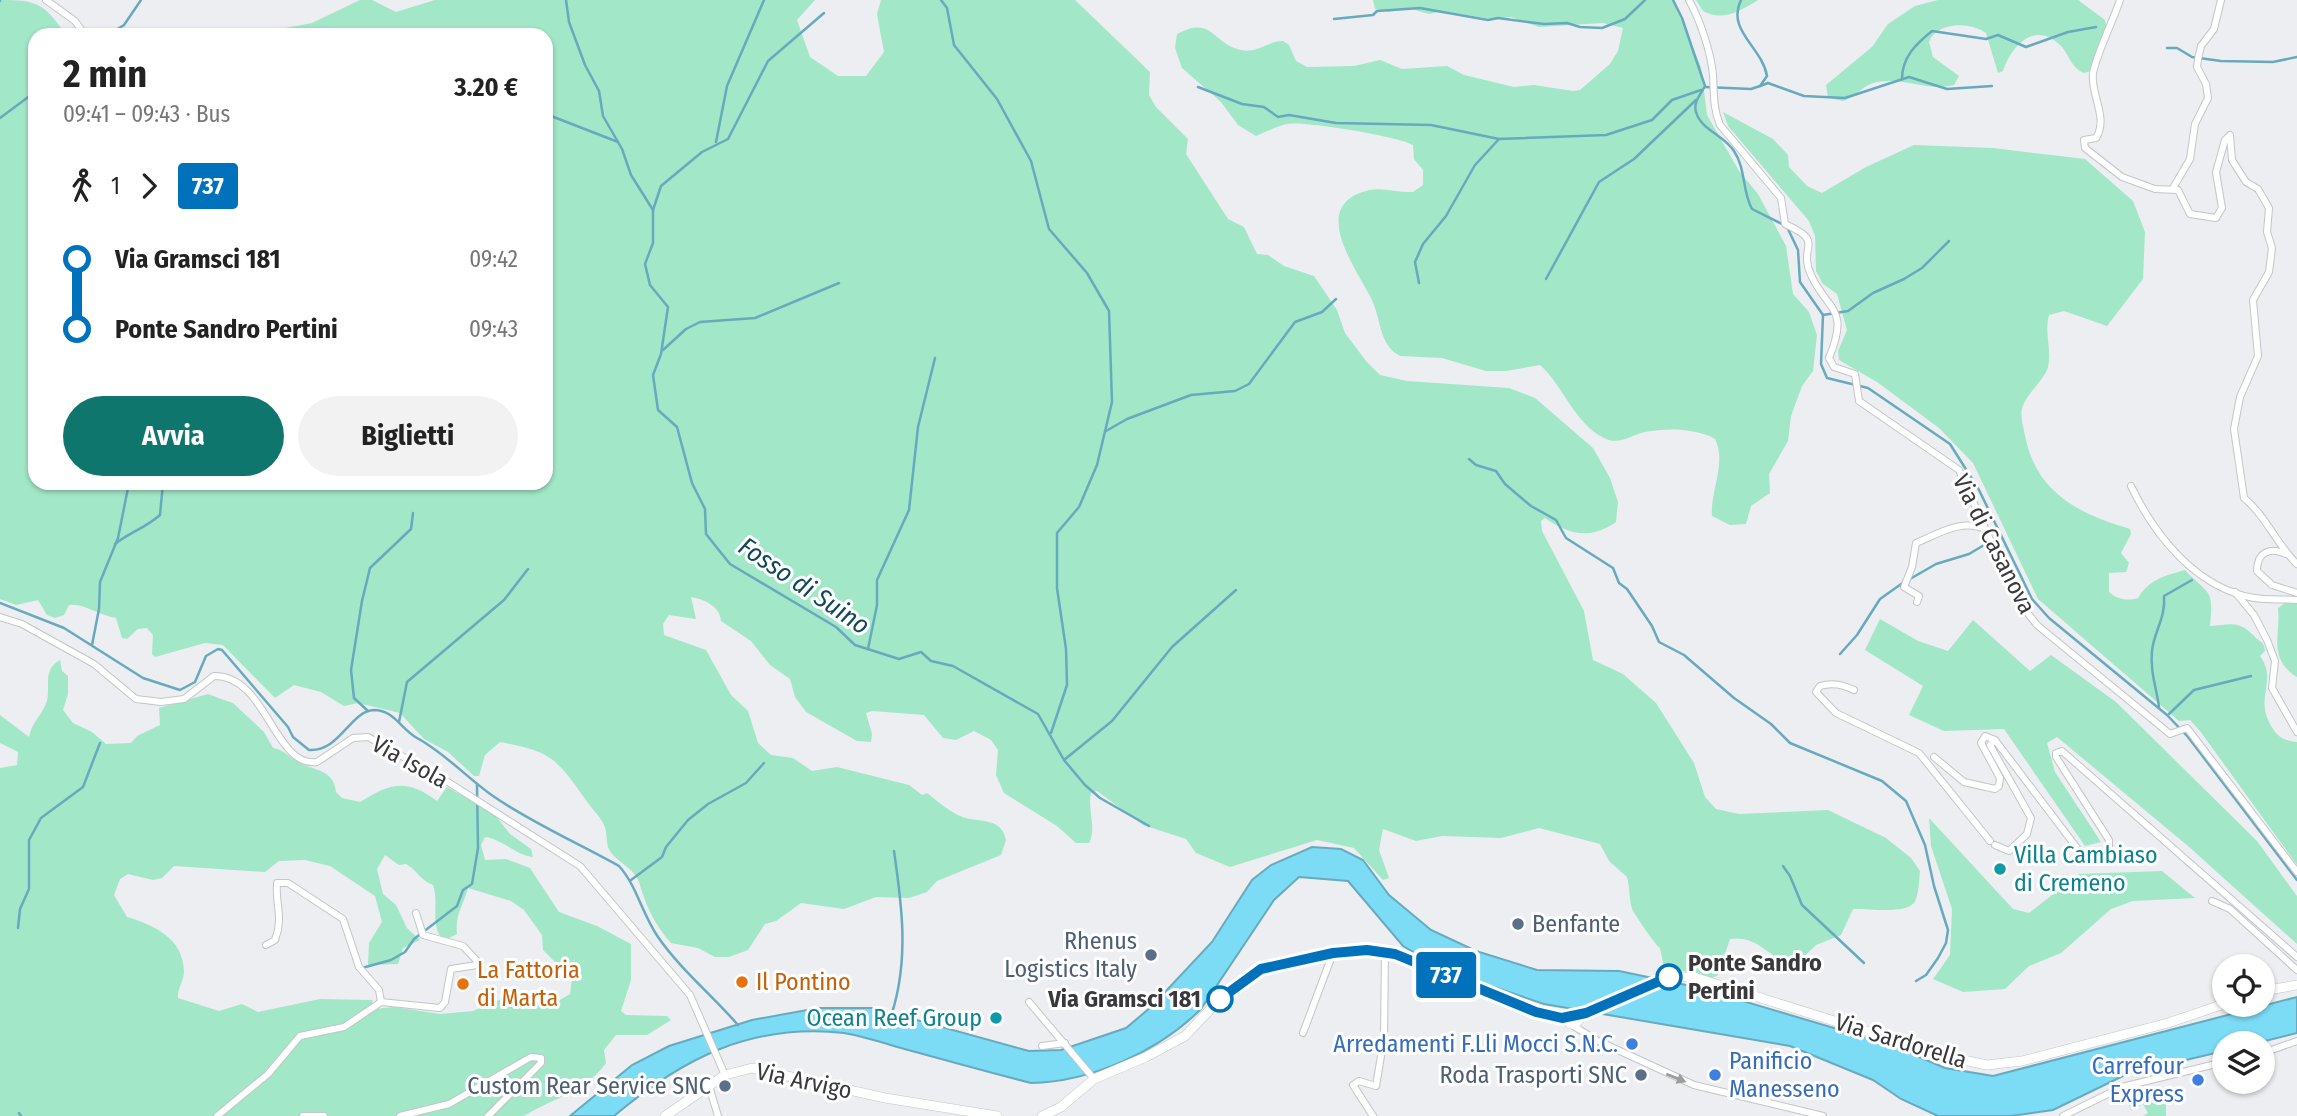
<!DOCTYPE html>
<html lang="it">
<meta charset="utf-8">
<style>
body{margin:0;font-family:"Fira Sans Condensed",sans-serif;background:#f2f2f2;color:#222;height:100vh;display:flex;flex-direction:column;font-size:26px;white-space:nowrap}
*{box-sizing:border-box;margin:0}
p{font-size:23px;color:#767676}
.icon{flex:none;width:38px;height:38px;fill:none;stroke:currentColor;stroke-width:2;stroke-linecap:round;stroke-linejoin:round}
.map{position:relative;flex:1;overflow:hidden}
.details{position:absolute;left:28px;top:28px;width:525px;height:462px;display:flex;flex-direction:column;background:#fff;border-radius:21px;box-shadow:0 2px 5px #0004}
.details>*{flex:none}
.badge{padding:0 14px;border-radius:5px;font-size:24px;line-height:46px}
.tools{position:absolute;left:2212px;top:954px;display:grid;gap:14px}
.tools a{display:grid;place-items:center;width:63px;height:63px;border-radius:50%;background:#fff;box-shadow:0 2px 5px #0004;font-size:35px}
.map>.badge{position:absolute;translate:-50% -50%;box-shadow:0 0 0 4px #fff}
.legs{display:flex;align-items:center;gap:10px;height:77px;padding:0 35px;font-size:23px}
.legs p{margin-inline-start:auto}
.overview{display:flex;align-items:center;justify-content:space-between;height:119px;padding:0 35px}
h1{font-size:38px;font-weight:700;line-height:52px}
.button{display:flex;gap:14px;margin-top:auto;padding:14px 35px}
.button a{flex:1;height:80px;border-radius:42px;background:#0f766e;color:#fff;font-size:28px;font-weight:700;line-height:80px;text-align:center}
.button a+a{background:#f2f2f2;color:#222}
ul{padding:0 35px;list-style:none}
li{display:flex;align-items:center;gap:24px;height:70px;font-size:26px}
li i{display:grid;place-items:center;width:10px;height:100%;margin:0 9px;background:currentColor}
li i::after{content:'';width:18px;height:18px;margin:-9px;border:5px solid;border-radius:50%;background:#fff}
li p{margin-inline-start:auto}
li:first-child i{background:linear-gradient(#0000 50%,currentColor 0)}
li:last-child i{background:linear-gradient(currentColor 50%,#0000 0)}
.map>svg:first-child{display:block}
.green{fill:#a2e7c7;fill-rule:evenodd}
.water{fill:#7cdbf5;stroke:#68aabd;stroke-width:2}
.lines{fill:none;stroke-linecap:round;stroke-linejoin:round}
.stream{stroke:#68aabd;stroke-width:2.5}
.street-casing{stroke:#c3c5c8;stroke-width:8}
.secondary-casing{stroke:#c3c5c8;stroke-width:10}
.street{stroke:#fff;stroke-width:6}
.secondary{stroke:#fff;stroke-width:9}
.oneway{fill:#9c9c9d}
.line-1-casing{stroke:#fff;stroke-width:16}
.line-1{stroke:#0072bc;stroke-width:10}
.culture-dot{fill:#0f9aa8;stroke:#fff;stroke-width:2.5}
.service-dot{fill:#5c6f8a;stroke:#fff;stroke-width:2.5}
.stop-1-dot{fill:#fff;stroke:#0072bc;stroke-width:3.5}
.food-dot{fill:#e8710a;stroke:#fff;stroke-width:2.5}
.shop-dot{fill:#3f7fe0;stroke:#fff;stroke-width:2.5}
.labels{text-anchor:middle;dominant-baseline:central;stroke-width:6;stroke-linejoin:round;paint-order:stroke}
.street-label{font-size:24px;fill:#39393b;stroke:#fff}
.culture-label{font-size:24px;fill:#0d838f;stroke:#fff;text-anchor:start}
.service-label{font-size:24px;fill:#4e5e75;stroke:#fff;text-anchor:end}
.stop-label{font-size:24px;font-weight:bold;fill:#39393b;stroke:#fff;text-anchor:start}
.food-label{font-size:24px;fill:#c56008;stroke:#fff;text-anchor:start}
.shop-label{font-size:24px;fill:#366cbe;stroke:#fff;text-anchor:end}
.water-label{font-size:26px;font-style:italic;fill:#0f4856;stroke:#fff}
</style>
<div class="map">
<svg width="2297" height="1116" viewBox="0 0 2297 1116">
<rect width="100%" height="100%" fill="#eceef1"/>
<g class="green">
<path d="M0 0C39 0 44 4 66 35H35V145L30 160 35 172V483H546V35H247L312 23 360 0H372L396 12 435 0H815L797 20 810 57 838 76H866L884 52 877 14 881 0H1075L1150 72 1149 95 1156 107 1188 139 1186 154 1228 219 1244 227 1257 254 1268 255 1284 266 1314 276 1337 310 1345 333 1366 361 1380 375 1407 381 1509 388 1535 398 1593 448 1610 478 1618 502 1616 522C1590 540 1570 535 1545 518L1541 521 1542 531 1584 611 1593 660 1623 674 1656 703 1694 763 1705 797 1716 809 1739 814 1828 810 1886 838 1911 858 1920 871C1919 880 1919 891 1916 899 1911 916 1869 908 1853 909L1841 935 1816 945 1795 965C1775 966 1761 934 1730 939L1718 975 1712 978 1679 970 1665 971 1660 948C1656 946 1636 916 1633 911 1629 903 1630 887 1627 877L1609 861 1600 844 1539 828 1501 838 1442 836 1416 841 1383 829 1379 850 1389 878 1383 880 1354 848 1317 840 1230 867 1196 853 1186 839 1143 825 1097 791 1091 793C1087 809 1097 828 1089 843H1076L1057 826 1004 793 996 775 998 750 991 740 974 731 956 740 943 738 924 715 872 711 866 713 872 734 871 742 857 741 806 712 795 697 790 679 770 665 751 641 721 621C720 606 704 599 691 597L696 619 669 615 663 624 664 635 706 650 731 695 748 711 758 743 771 755 793 758 812 771 837 767 909 785 922 795 927 793C937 801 949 811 960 816 977 824 1001 815 1006 840L1001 855 937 881 927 892 909 898 876 897 844 909 801 903 776 921 765 924 748 950 729 957H715L698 948 671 943C654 924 646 906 639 882 634 868 617 862 610 851 605 843 608 833 604 825 600 816 593 810 588 803 557 760 555 752 500 742L485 755 479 776H474L448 752 424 739 400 713 358 703 344 706 321 692 294 685 275 698 223 645 205 643 155 657 152 654 153 635 147 628 138 629 127 639 122 638 116 618C100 616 84 603 69 605L64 615 55 618 47 615 38 600 16 605 0 599Z"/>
<path d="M1373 0H1673L1701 67 1707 115 1739 171 1758 194 1786 246 1793 294 1809 312 1817 335 1813 371 1802 386 1791 416 1788 441 1769 474 1770 493 1751 506 1746 524 1730 525 1712 516C1710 491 1727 463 1715 439 1695 428 1667 428 1645 432 1631 435 1619 446 1604 438 1574 423 1563 385 1540 365L1506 371H1486L1442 358 1400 356C1379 345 1381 319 1372 300 1357 269 1306 204 1370 190 1384 187 1398 193 1413 192L1423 185V170L1414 159 1413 145C1402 137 1301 120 1287 124 1277 126 1266 132 1256 136L1238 125 1221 102 1182 68 1175 48 1177 34C1213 15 1211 43 1241 50 1257 54 1267 41 1283 41L1289 45 1296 61 1307 67 1354 66 1380 60 1402 69 1447 66 1464 75 1514 87 1534 85 1573 91 1580 90 1610 64 1618 51 1623 28 1603 23 1539 27 1511 17 1491 19 1443 11 1429 14 1408 8 1389 12 1375 9Z"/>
<path d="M1696 0H1758C1740 11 1723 22 1703 11Z"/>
<path d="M2078 0 2105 20 2107 30 2094 70 2084 73C2071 68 2069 54 2060 45 2034 20 2011 47 2003 71L1998 73 1986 33C1971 22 1937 21 1929 42L1933 57 1959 76 1954 85C1927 92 1907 77 1877 82 1864 84 1856 97 1843 101L1828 98 1826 85 1872 47 1888 24 1915 6 1938 0Z"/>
<path d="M1723 112 1773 139 1788 155 1789 167 1807 186 1822 193 1866 167 1914 145 1993 148 2085 159 2133 201 2145 232 2143 279 2107 326 2064 311 2049 315C2044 334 2052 348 2048 367 2045 379 2027 393 2022 408 2020 417 2024 430 2026 440 2038 494 2080 514 2130 529L2131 534 2121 553 2129 563 2126 572 2109 573V592C2118 600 2127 601 2138 598 2150 579 2164 576 2185 570 2209 596 2214 587 2210 626 2233 624 2239 620 2256 638 2262 643 2264 642 2265 651L2260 656C2279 683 2252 697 2273 729 2279 738 2286 741 2297 742V865L2200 731 2190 720 2179 721 2038 599 1973 463 1939 428 1877 382 1839 360 1838 351 1847 330 1837 294 1823 284 1816 271 1815 236 1809 221 1728 126Z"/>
<path d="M2285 603 2297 604V677C2267 658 2281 635 2278 608Z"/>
<polygon points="1880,619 1918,641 1948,651 1973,620 2030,671 2051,655 2116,702 2257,841 2297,896 2297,944 2188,846 2057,737 2047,743 2055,772 2101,842 2085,846 2004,729 1944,731 1909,715 1923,686 1865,650"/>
<path d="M60 660 62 671 68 676V694L63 710 73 723 92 732 106 744 131 743 137 736 160 725 159 708 208 694 224 700 233 703 264 732 273 748C285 750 288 757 298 762 314 771 334 769 336 792L342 798 360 802C390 783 407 778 437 801L447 787 494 814 510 834 531 849 533 857C516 855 502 839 485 837L481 845 485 860 506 859 530 868 559 912 597 926 631 944V980L621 1011 626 1015 667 1016 671 1020 647 1035H616L604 1050 606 1063C587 1091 551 1099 524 1116H0V768L17 765 18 752 0 743V715L29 737C31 724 40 717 45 706 53 690 40 671 60 660ZM385 855 399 865 406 864C417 870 420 880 433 885 439 902 431 920 440 936L449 938 457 934C455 913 463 907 468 888L511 901 524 910 542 935 543 950 572 979 570 994 558 1001 545 1002 506 997 473 1011 440 1014 394 1007 374 1009 372 1000 320 999 258 1012 242 1004 219 1011 178 998C177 989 184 981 184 971 183 938 154 925 127 917L114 895 120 879 128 874 153 880 162 878 174 866 265 872 279 861 305 860 330 866 375 896 382 922 369 943 368 965 398 964 403 948 420 940 407 928 396 905 383 894 377 869Z"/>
<polygon points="1929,818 2013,909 2029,913 2079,874 2162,871 2195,898 2133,901 2111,909 2061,953 2029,966 2005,989 1963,992 1933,979 1950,955 1952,909 1931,846"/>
<polygon points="2166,1095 2166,1116 2143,1116 2148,1113 2143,1104 2131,1110 2129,1105"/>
</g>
<path class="water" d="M1312 847 1341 849 1363 860 1389 895 1431 930 1476 951 1537 970 1619 971 1696 987 1891 1045 1945 1068 1993 1076 2297 997V1033L2257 1043H2224V1051L2127 1074 2053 1110 2011 1116H1938L1901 1099 1873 1080 1790 1046 1544 1004 1488 985 1422 957 1403 946 1348 881 1299 877 1274 900 1201 1009C1159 1051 1091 1082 1031 1083 988 1072 945 1060 901 1048 883 1043 863 1036 844 1033 751 1023 683 1058 614 1116H570L632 1065 669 1046 752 1020 818 1008H873L1029 1051 1061 1050 1126 1028 1151 1007 1212 942 1252 880 1271 865Z"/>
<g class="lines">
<g class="stream">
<polyline points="566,0 569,22 585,65 599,91 603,116 622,149 631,175 653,210 653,243 645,264 650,285 668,307 661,354 653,375 658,410 677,427 692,483 705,509 706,534 730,564 836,627 855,645 899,659 921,652 931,661 953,666 1038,714 1064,760 1085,785 1100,798 1149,826"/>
<polyline points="941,0 947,8 954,45 997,99 1031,161 1049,229 1087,273 1109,311 1112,402 1097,465 1079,507 1057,533 1057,588 1066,649 1067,685 1051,733"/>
<path d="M1673 0 1682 18 1705 86C1701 94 1693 102 1696 112 1701 130 1724 135 1734 151 1746 169 1742 191 1752 209L1782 224"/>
<polyline points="0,1 0,0"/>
<polyline points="1334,19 1373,15 1377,11 1420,8 1488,20 1498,18 1544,24 1567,23 1580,27 1602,28 1625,19 1645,0"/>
<polyline points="108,35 124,25 141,0"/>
<polyline points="2167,48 2177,48 2192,57 2221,61 2273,62 2297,57"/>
<path d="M1902 79C1902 57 1916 44 1932 31L1986 39 1998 35 2026 47 2068 32 2096 27"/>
<polyline points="1760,86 1768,83 1804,96 1845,98 1909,77 1947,89 1992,86"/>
<polyline points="1198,87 1242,104 1264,107 1278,117 1289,115 1336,123 1431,125 1499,139 1606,135 1652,120 1672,100 1701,90"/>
<path d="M1705 87 1751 89 1760 86 1767 76C1762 47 1726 30 1741 0"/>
<polyline points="546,114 618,142"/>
<polyline points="0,118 35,92"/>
<polyline points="716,142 727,86 764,0"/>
<polyline points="653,210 661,186 702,152 728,139 768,61 824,13"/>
<polyline points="1788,229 1798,250 1800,282 1823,315 1821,364 1827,378 1868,388 1950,444 1979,490 2032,599 2049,618 2167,715 2188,737 2297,880"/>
<polyline points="1546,279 1599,182 1634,159 1696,100"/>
<polyline points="1419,283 1415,262 1423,244 1446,216 1475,165 1499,139"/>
<polyline points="1823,315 1848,311 1873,293 1904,279 1922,268 1949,241"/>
<polyline points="663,350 686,329 700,322 755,318 839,283"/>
<polyline points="1106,431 1127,419 1191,395 1235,391 1249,384 1295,322 1322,312 1336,299"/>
<polyline points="1469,459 1476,465 1496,471 1505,484 1531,506 1556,520 1566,538 1613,568 1619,583 1627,589 1652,626 1659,642 1684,655 1734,698 1771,724 1790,743 1882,781 1906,801 1925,845 1934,886 1948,930 1946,943 1938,958 1926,975 1916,981"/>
<path d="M115 544C130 532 144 529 160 515L163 483"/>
<polyline points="1910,579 1936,564 1969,554 2001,535"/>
<path d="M0 603 64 628 143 678 180 690 195 682 206 656 218 649 222 650 288 727 293 737 309 750C340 752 350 711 374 710 394 710 401 729 417 738 445 753 467 778 493 796 532 823 578 843 619 866 637 886 642 914 658 937 681 970 712 995 738 1025"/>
<polyline points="92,645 99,609 100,582 118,538 129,483"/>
<polyline points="868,649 877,605 877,580 909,510 918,427 935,358"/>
<polyline points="1840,654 1857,635 1880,599 1904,582"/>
<path d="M2159 707C2156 686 2150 671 2152 651 2154 631 2166 618 2164 596L2192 580"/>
<polyline points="368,711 354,698 351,670 362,601 370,568 411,529 413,513"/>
<polyline points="2169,714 2194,690 2251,676"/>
<polyline points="399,722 407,682 504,600 528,569"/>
<polyline points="1064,760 1112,721 1172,647 1236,590"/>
<polyline points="1783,866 1790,876 1802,905 1864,963"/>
<polyline points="631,880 662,857 666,847 688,820 708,804 746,783 764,763"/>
<polyline points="18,928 20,909 29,889 29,840 41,818 83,787 100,743"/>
<polyline points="362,968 391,960 405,952 414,939 457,906 463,890 472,884 478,848 477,784"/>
<path d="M892 1013C909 959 902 906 894 851"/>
<polyline points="19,1113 21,1116"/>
</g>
<defs>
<g id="street">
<polyline points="46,0 75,21 85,35"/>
<path d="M1689 0C1700 20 1711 52 1713 75 1714 93 1713 108 1720 125L1781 198 1785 224C1827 243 1797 245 1811 275 1828 312 1850 307 1829 358L1834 367 1855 374 1859 401 1959 470 1992 544 2021 593 2026 611 2037 625 2170 734 2187 728 2297 872"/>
<path d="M2120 0C2113 21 2097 53 2093 73 2090 94 2109 118 2096 138L2084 140 2085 148 2122 177 2155 189 2178 190 2190 214 2216 218 2222 208 2216 172 2225 140 2230 135 2232 160 2246 182 2258 189 2269 208 2267 232 2272 248 2269 272 2253 300 2258 356 2240 397 2234 429 2244 498C2266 516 2277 545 2297 564"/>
<polyline points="2173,188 2190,159 2195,124 2208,98 2206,84 2197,67 2198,59 2201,46 2214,29 2221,0"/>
<path d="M2131 486C2155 536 2196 588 2254 598 2268 600 2283 599 2297 600"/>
<path d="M2286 554C2269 546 2257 553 2257 571L2272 585 2297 593"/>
<polyline points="2235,592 2254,615 2267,640 2275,661 2272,688 2297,732"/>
<path d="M1917 602 1919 596 1904 587 1912 567 1916 543C1940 533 1962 518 1987 530"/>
<path d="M0 617 22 624 94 664 136 699 161 702 184 699 214 676C267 675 274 768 317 762L353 738 368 737 448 782 580 866 690 995 725 1075"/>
<path d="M1854 690C1843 685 1833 682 1820 686L1816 692 1836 713 1919 753 1990 841"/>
<polyline points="1934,757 1964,782 1995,789 1999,786 2000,778 1981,743 1985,736 1995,740"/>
<polyline points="1995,845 2009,851 2027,834 2031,818 1990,745 1995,740 2080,852 2091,856 2109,850 2109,840 2056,757 2056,753 2062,751 2297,957"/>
<polyline points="2212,901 2230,909 2297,970"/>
<path d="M266 945 275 940C284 917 275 905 277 883H288L343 919 359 967 379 990 381 1002"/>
<polyline points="381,1002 440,1008 445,1002 451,969 477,965 478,962 463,946 423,935 416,913"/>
<polyline points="1029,1002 1094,1079"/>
<polyline points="1572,1025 1596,1040 1694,1085 1823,1116"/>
<polyline points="1303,1033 1333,953"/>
<polyline points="1042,1046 1065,1043"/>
<polyline points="2263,1053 2297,1041"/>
<polyline points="709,1086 718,1116"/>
<polyline points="217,1116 268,1074 300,1036 344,1027 381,1002"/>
<polyline points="303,1116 324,1116"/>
<polyline points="400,1116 449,1104 531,1057 541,1058 541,1063 488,1116"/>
<polyline points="1373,1116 1353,1085 1359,1081 1376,1086 1384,1038 1385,952"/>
<polyline points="2063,1116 2122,1087 2224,1062"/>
</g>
<g id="secondary">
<polyline points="2263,991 2297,985"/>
<polyline points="1568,1018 1570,1024 1575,1024 1579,1020 1577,1015"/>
<polyline points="665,1116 725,1075 752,1068 885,1098 997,1116"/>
<polyline points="1042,1116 1061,1107 1094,1079 1146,1057 1185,1036 1220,999 1246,977 1261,969 1333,953 1367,950 1395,954 1536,1012 1562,1018 1586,1013 1668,977 1694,977 1949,1057 1987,1065 2022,1061 2168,1023 2224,1004"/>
</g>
</defs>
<use href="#street" class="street-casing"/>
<use href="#secondary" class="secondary-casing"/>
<use href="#street" class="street"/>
<use href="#secondary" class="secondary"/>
</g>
<defs><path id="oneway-solid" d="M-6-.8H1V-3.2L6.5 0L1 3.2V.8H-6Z" transform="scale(1.75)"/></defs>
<use class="oneway" href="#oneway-solid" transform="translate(1676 1078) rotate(22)"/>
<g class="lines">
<defs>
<polyline id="line-1" points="1220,999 1261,969 1333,953 1367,950 1395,954 1536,1012 1562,1018 1586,1013 1669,977"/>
</defs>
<use href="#line-1" class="line-1-casing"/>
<use href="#line-1" class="line-1"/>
</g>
<g class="culture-dot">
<circle cx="2000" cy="869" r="7"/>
<circle cx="996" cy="1018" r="7"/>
</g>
<g class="service-dot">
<circle cx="1518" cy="924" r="7"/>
<circle cx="1151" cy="955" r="7"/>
<circle cx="1641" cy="1075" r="7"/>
<circle cx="725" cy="1086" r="7"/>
</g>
<g class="stop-1-dot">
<circle cx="1669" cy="977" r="12"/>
<circle cx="1220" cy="999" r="12"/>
</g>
<g class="food-dot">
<circle cx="742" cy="982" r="7"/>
<circle cx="463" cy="984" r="7"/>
</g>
<g class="shop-dot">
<circle cx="1632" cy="1044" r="7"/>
<circle cx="1715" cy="1075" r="7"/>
<circle cx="2198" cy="1080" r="7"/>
</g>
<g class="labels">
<g class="street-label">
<text transform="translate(1994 544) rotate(63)">Via di Casanova</text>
<text transform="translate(410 762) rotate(29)">Via Isola</text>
<text transform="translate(1901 1041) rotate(17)">Via Sardorella</text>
<text transform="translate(804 1081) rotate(12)">Via Arvigo</text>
</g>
<g class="culture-label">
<text x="2014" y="855">Villa Cambiaso<tspan x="2014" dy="28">di Cremeno</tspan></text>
<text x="982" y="1018" text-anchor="end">Ocean Reef Group</text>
</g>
<g class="service-label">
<text x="1532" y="924" text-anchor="start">Benfante</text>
<text x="1137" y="941">Rhenus<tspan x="1137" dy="28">Logistics Italy</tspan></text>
<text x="1627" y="1075">Roda Trasporti SNC</text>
<text x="711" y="1086">Custom Rear Service SNC</text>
</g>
<g class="stop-label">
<text x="1688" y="963">Ponte Sandro<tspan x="1688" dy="28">Pertini</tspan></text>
<text x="1201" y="999" text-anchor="end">Via Gramsci 181</text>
</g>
<g class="food-label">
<text x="477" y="970">La Fattoria<tspan x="477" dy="28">di Marta</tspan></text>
<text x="756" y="982">Il Pontino</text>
</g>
<g class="shop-label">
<text x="1618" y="1044">Arredamenti F.Lli Mocci S.N.C.</text>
<text x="1729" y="1061" text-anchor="start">Panificio<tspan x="1729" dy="28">Manesseno</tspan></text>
<text x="2184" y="1066">Carrefour<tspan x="2184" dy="28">Express</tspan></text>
</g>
<g class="water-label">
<text transform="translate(804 586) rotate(34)">Fosso di Suino</text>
</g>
</g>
</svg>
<div class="tools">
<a><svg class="icon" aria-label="locate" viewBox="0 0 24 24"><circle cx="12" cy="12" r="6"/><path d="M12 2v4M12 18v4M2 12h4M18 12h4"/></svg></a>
<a><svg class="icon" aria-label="layers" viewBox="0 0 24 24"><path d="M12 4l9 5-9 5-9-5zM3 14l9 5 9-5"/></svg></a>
</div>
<b class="badge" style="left:1446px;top:975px;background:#0072bc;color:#fff">737</b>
<section class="details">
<div class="overview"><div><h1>2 min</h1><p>09:41 – 09:43 · Bus</p></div><b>3.20 €</b></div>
<div class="legs"><svg class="icon" aria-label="walk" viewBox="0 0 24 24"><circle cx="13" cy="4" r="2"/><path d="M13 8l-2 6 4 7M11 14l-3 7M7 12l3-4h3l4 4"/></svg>1<svg class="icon" aria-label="forward" viewBox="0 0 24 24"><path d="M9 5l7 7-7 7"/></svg><b class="badge" style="background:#0072bc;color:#fff">737</b></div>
<ul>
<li><i style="color:#0072bc"></i><b>Via Gramsci 181</b><p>09:42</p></li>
<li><i style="color:#0072bc"></i><b>Ponte Sandro Pertini</b><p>09:43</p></li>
</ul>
<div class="button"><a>Avvia</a><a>Biglietti</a></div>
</section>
</div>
